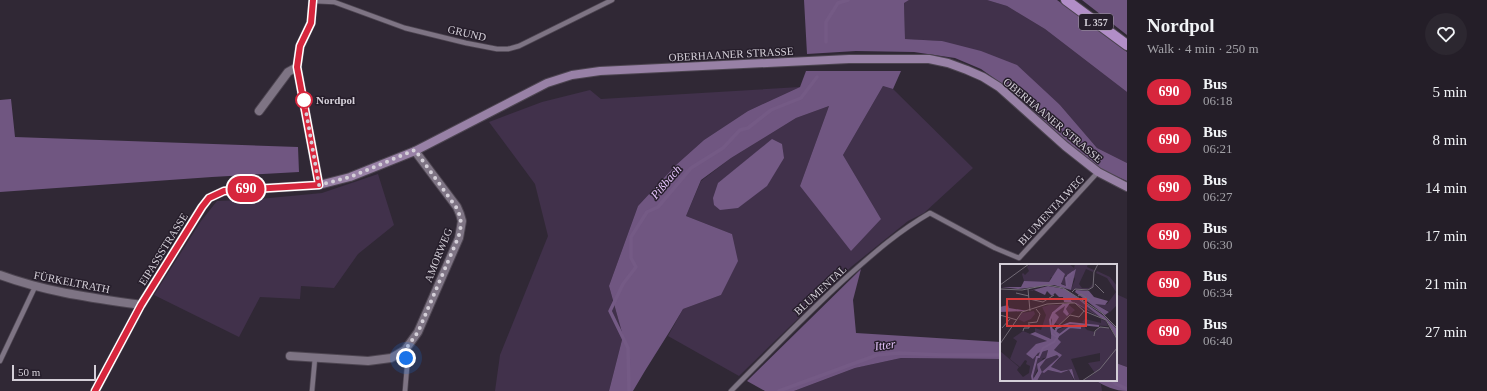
<!DOCTYPE html>
<meta charset="utf-8">
<style>
body{margin:0;font-family:"Times New Roman",serif;background:#2c2730;color:#f1f3f6;height:100vh;display:flex;flex-direction:column;font-size:15px;white-space:nowrap}
*{box-sizing:border-box;margin:0}
p{font-size:13px;color:#a3a2a8}
.icon{flex:none;width:22px;height:22px;fill:none;stroke:currentColor;stroke-width:2;stroke-linecap:round;stroke-linejoin:round}
.map{position:relative;flex:1;overflow:hidden}
.details{display:flex;flex-direction:column;background:#241e28;width:360px}
.details>*{flex:none}
.badge{padding:0 8px;border-radius:13px;font-size:14px;line-height:26px}
.scale{position:absolute;left:12px;bottom:10px;width:84px;box-sizing:border-box;padding-left:4px;border:2px solid #d4cfd8;border-top:0;font-size:11px;line-height:14px;white-space:nowrap;color:#d4cfd8;-webkit-text-stroke:3px #261e2b;paint-order:stroke}
.you{position:absolute;width:20px;height:20px;margin:-10px;border:3px solid #fff;border-radius:50%;background:#1a73e8;box-shadow:0 0 0 6px #1a73e833}
.map>.badge{position:absolute;translate:-50% -50%;box-shadow:0 0 0 2px #fff}
.round{display:grid;place-items:center;flex:none;width:42px;height:42px;border-radius:21px;background:#2c2730}
.overview{display:flex;align-items:center;justify-content:space-between;height:68px;padding:0 20px}
h1{font-size:19px;font-weight:800;line-height:30px}
ul{padding:0;list-style:none}
li{display:flex;align-items:center;gap:12px;height:48px;padding:0 20px}
li div{flex:1}
li b{display:block;font-size:15px}
li em{font-style:normal}
li .badge{min-width:44px;font-weight:700;text-align:center}
main{display:flex;flex:1;min-height:0}
.map>svg:first-child{display:block}
.green{fill:#41314b}
.forest{fill:#705681}
.water{fill:#745a85}
.lines{fill:none;stroke-linecap:round;stroke-linejoin:round}
.stream{stroke:#745a85;stroke-width:3.5}
.lane-casing{stroke:#4d4551;stroke-width:6}
.street-casing{stroke:#4d4551;stroke-width:10}
.secondary-casing{stroke:#4d4551;stroke-width:10}
.primary-casing{stroke:#4d4551;stroke-width:12}
.lane{stroke:#7e7484;stroke-width:4.5}
.street{stroke:#7e7484;stroke-width:8}
.secondary{stroke:#9881a6;stroke-width:8}
.primary{stroke:#b28ec8;stroke-width:10}
.line-casing{stroke:#fff;stroke-width:9}
.line{stroke:#d7263d;stroke-width:6}
.walk{stroke:#d4cfd8;stroke-width:4;stroke-dasharray:0 7.2}
.stop-dot{fill:#fff;stroke:#d7263d;stroke-width:2}
.labels{text-anchor:middle;dominant-baseline:central;stroke-width:3;stroke-linejoin:round;paint-order:stroke}
.shield{fill:#261e2b;stroke:#a09aa4;stroke-width:1}
.shield-label{font-size:10px;font-weight:bold;fill:#d4cfd8}
.street-label{font-size:11px;fill:#d4cfd8;stroke:#261e2b}
.stop-label{font-size:11px;font-weight:bold;fill:#d4cfd8;stroke:#261e2b;text-anchor:start}
.water-label{font-size:12px;font-style:italic;fill:#e6c4fc;stroke:#261e2b}
.inset-river{fill:none;stroke:#745a85;stroke-width:2}
.inset-road{fill:none;stroke:#726b76;stroke-width:1}
.view{fill:#d6393a;fill-opacity:0.15;stroke:#d6393a;stroke-width:2}
.inset-edge{fill:none;stroke:#d4cfd8;stroke-width:2}
</style>
<main>
<div class="map">
<svg width="1127" height="391" viewBox="0 0 1127 391">
<rect width="100%" height="100%" fill="#302835"/>
<g class="green">
<polygon points="909,0 987,0 1007,6 1045,29 1127,92 1127,163 1097,148 1060,105 942,41 905,39 904,2"/>
<polygon points="883,86 893,89 973,168 924,213 908,221 851,267 739,376 668,336 683,309 721,295 732,234 686,216 701,181 731,158 796,118 829,106 800,186 881,219 843,155"/>
<polygon points="800,87 748,111 704,140 676,165 638,206 609,286 623,336 609,391 495,391 500,355 548,236 535,184 489,122 542,102 590,90 601,99"/>
<polygon points="378,174 394,225 358,254 334,288 301,286 300,299 260,297 239,337 154,295 201,221 217,201 259,199 322,193"/>
<polygon points="1116,294 1127,299 1127,367 1116,363"/>
<polygon points="901,358 1001,359 1001,380 1095,380 1101,384 1102,391 794,391 855,368"/>
</g>
<g class="forest">
<polygon points="804,0 909,0 904,3 905,39 942,41 981,51 1017,65 1060,105 1097,148 1127,163 1127,181 1102,170 1081,154 1008,88 981,69 955,58 914,52 856,51 807,54"/>
<polygon points="987,0 1057,0 1127,52 1127,92 1045,29 1007,6"/>
<polygon points="1082,0 1127,0 1127,35"/>
<path d="M806 71H901L893 89 883 86 843 155 881 219 851 251 800 186 829 106 796 118 731 158 701 180 686 216 732 234 738 261 721 295 683 309C667 337 649 363 633 391H609L623 336 609 286 638 206 676 165 704 140 748 111 800 87Z"/>
<polygon points="11,99 15,137 298,147 299,172 212,177 0,192 0,100"/>
<polygon points="861,269 853,300 856,333 1001,342 1001,359 901,358 855,368 794,391 765,391 747,381"/>
<path d="M1116 363 1127 367V391C1115 391 1104 386 1095 380H1116Z"/>
</g>
<polygon class="water" points="772,139 782,144 784,158 767,186 738,208 720,210 714,205 713,198 718,183"/>
<g class="lines">
<g class="stream">
<polyline points="826,42 826,22 838,3 848,0"/>
<polyline points="1111,380 1116,384 1127,389"/>
<polyline points="629,391 628,348 610,311 623,284 636,267 631,258 631,237 647,212 658,207 691,168 723,148 740,130 748,128 771,110 801,98 817,77"/>
<polyline points="779,391 877,355 899,353 942,355 1001,355"/>
</g>
<defs>
<g id="lane">
<polyline points="314,1 334,2 405,28 466,43 497,49 508,49 519,46 612,0"/>
<polyline points="0,361 35,287"/>
<polyline points="312,391 315,358"/>
<polyline points="405,391 407,367 405,350"/>
<path d="M731 391C770 352 807 313 848 276 875 252 899 231 930 213L995 248 1019 258 1098 172"/>
</g>
<g id="street">
<polyline points="259,111 288,72 297,67"/>
<path d="M0 275C46 292 93 298 141 305"/>
<polyline points="290,356 368,361 391,358 405,350 418,332 459,238 462,221 460,214 457,207 415,151"/>
<polyline points="95,391 141,305 202,207 209,198 224,191 319,185"/>
</g>
<polyline id="secondary" points="313,0 311,23 300,46 297,67 319,185 350,177 415,151 547,83 572,75 600,71 849,59 929,59 948,63 967,70 983,77 999,87 1065,146 1098,172 1127,187"/>
<polyline id="primary" points="1066,0 1127,45"/>
</defs>
<use href="#lane" class="lane-casing"/>
<use href="#street" class="street-casing"/>
<use href="#secondary" class="secondary-casing"/>
<use href="#primary" class="primary-casing"/>
<use href="#lane" class="lane"/>
<use href="#street" class="street"/>
<use href="#secondary" class="secondary"/>
<use href="#primary" class="primary"/>
</g>
<g class="lines">
<defs>
<polyline id="line" points="95,391 141,305 202,207 209,198 224,191 319,185 297,67 300,46 311,23 313,0"/>
</defs>
<use href="#line" class="line-casing"/>
<use href="#line" class="line"/>
<path class="walk" d="M304 100 319 185 350 177 415 150 456 207C462 218 462 226 458 238L418 332 405 350 406 358"/>
</g>
<circle class="stop-dot" cx="304" cy="100" r="8"/>
<g class="labels">
<rect class="shield" x="1079" y="14" width="34" height="16" rx="3"/>
<g class="shield-label">
<text x="1096" y="22">L 357</text>
</g>
<g class="street-label">
<text transform="translate(467 33) rotate(13)">GRUND</text>
<text transform="translate(731 54) rotate(-3)">OBERHAANER STRASSE</text>
<text transform="translate(1053 120) rotate(40)">OBERHAANER STRASSE</text>
<text transform="translate(1051 210) rotate(-47)">BLUMENTALWEG</text>
<text transform="translate(163 249) rotate(-58)">EIPASSSTRASSE</text>
<text transform="translate(438 255) rotate(-68)">AMORWEG</text>
<text transform="translate(72 282) rotate(11)">FÜRKELTRATH</text>
<text transform="translate(820 290) rotate(-43)">BLUMENTAL</text>
</g>
<g class="stop-label">
<text x="316" y="100">Nordpol</text>
</g>
<g class="water-label">
<text transform="translate(666 182) rotate(-49)">Pißbach</text>
<text transform="translate(885 345) rotate(-8)">Itter</text>
</g>
</g>
<g transform="translate(1000 264)">
<rect width="117" height="117" fill="#302835"/>
<path d="M30 0H69L74 4 75 0H88L87 3 94 6 93 8 86 5 79 20 82 24H89L94 19 92 23 87 26H71L75 15 71 8 66 13V22L51 13 49 18 28 19 24 17 22 10 23 9 25 11 29 7 27 3ZM97 7 110 13 117 22V41L110 48 95 40H107L116 28 107 14 96 9ZM71 35H78L100 53 71 37ZM49 41H63L50 55 51 75 35 70V64L41 66 46 51 42 43ZM69 41 75 46 59 61 54 58 56 47 65 42 66 45ZM34 47 35 50 31 55 24 58 18 55 22 49ZM85 55 101 59V55L106 57 108 62 88 61 82 58ZM70 60H82L87 66 95 68 100 63 109 64 117 75V117H83L95 109 88 99 100 97V89L71 95 80 117H75L72 105 61 107 50 104 60 94 54 86 60 70 56 67ZM23 67 48 77 42 80 38 89 46 85 48 86 46 94H43L32 117H0V87L19 103 17 106 23 113 29 109 30 102 26 100 27 97 25 96 20 103 10 95 17 77 13 74ZM57 91 59 93 43 108 48 106 61 109 69 106 74 117H37L42 108 40 103 46 95Z" fill="#41314b"/>
<path d="M58 4 65 10 61 20 66 22 67 11 76 5 71 26 54 21 18 25 2 23H21L24 17 49 18ZM48 22 65 25 104 52 117 65V75L107 57 76 39 64 38 63 33H59L55 29 52 32 47 27 45 31 34 26 29 27ZM71 35H78L100 53 71 37ZM76 26 89 27 94 33 108 37 105 41 95 40 109 48 105 51 75 28ZM70 39 66 45 69 50 67 52 63 48 65 42 55 49 59 53 52 64 60 70 58 75 61 78 54 86 62 91 51 103 61 107 72 105 75 117 69 106 61 109 48 106 44 109 42 108 59 93 57 91 46 95 40 103 42 108 37 117H32L38 107 37 100 46 94 48 86 38 89 33 95 26 90 36 80 47 77 30 70 35 68 51 75 52 49 64 40ZM8 41 9 44 28 47 0 48V43Z" fill="#705681" fill-rule="evenodd"/>
<path class="inset-river" d="M67 23 66 14 73 8M58 72 70 63 81 64M57 73 52 70 50 56 53 49 64 40M33 117 32 112 37 93H39L43 84 54 78 58 72 55 68 57 64 70 59 99 62"/>
<path class="inset-road" d="M95 20 104 29M0 21 29 0M0 25 22 26 47 21 63 24 102 49 117 64M28 25 30 47M72 28 75 25 88 26 93 23 94 8 98 0M16 29 29 32M78 32 81 30 90 37M29 35 43 38 54 31M0 51 17 56M28 59 37 58 40 50 36 45M2 64 10 55M55 65 70 51 79 53 84 47M23 67 24 64H29V60M94 72 95 67 100 63 109 64M0 80 22 48 47 40 67 39H75L84 47 106 56 117 75M82 117 100 105 117 84"/>
<path class="view" d="M7 35H86V62H7Z"/>
<rect width="117" height="117" class="inset-edge"/>
</g>
</svg>
<div class="scale">50 m</div>
<div class="you" style="left:406px;top:358px"></div>
<b class="badge" style="left:246px;top:189px;background:#d7263d;color:#fff">690</b>
</div>
<section class="details">
<div class="overview"><div><h1>Nordpol</h1><p>Walk · 4 min · 250 m</p></div><a class="round"><svg class="icon" aria-label="heart" viewBox="0 0 24 24"><path d="M12 20l-8-8c-3-5 5-10 8-4 3-6 11-1 8 4z"/></svg></a></div>
<ul>
<li><span class="badge" style="background:#d7263d;color:#fff">690</span><div><b>Bus</b><p>06:18</p></div><em>5 min</em></li>
<li><span class="badge" style="background:#d7263d;color:#fff">690</span><div><b>Bus</b><p>06:21</p></div><em>8 min</em></li>
<li><span class="badge" style="background:#d7263d;color:#fff">690</span><div><b>Bus</b><p>06:27</p></div><em>14 min</em></li>
<li><span class="badge" style="background:#d7263d;color:#fff">690</span><div><b>Bus</b><p>06:30</p></div><em>17 min</em></li>
<li><span class="badge" style="background:#d7263d;color:#fff">690</span><div><b>Bus</b><p>06:34</p></div><em>21 min</em></li>
<li><span class="badge" style="background:#d7263d;color:#fff">690</span><div><b>Bus</b><p>06:40</p></div><em>27 min</em></li>
</ul>
</section>
</main>
